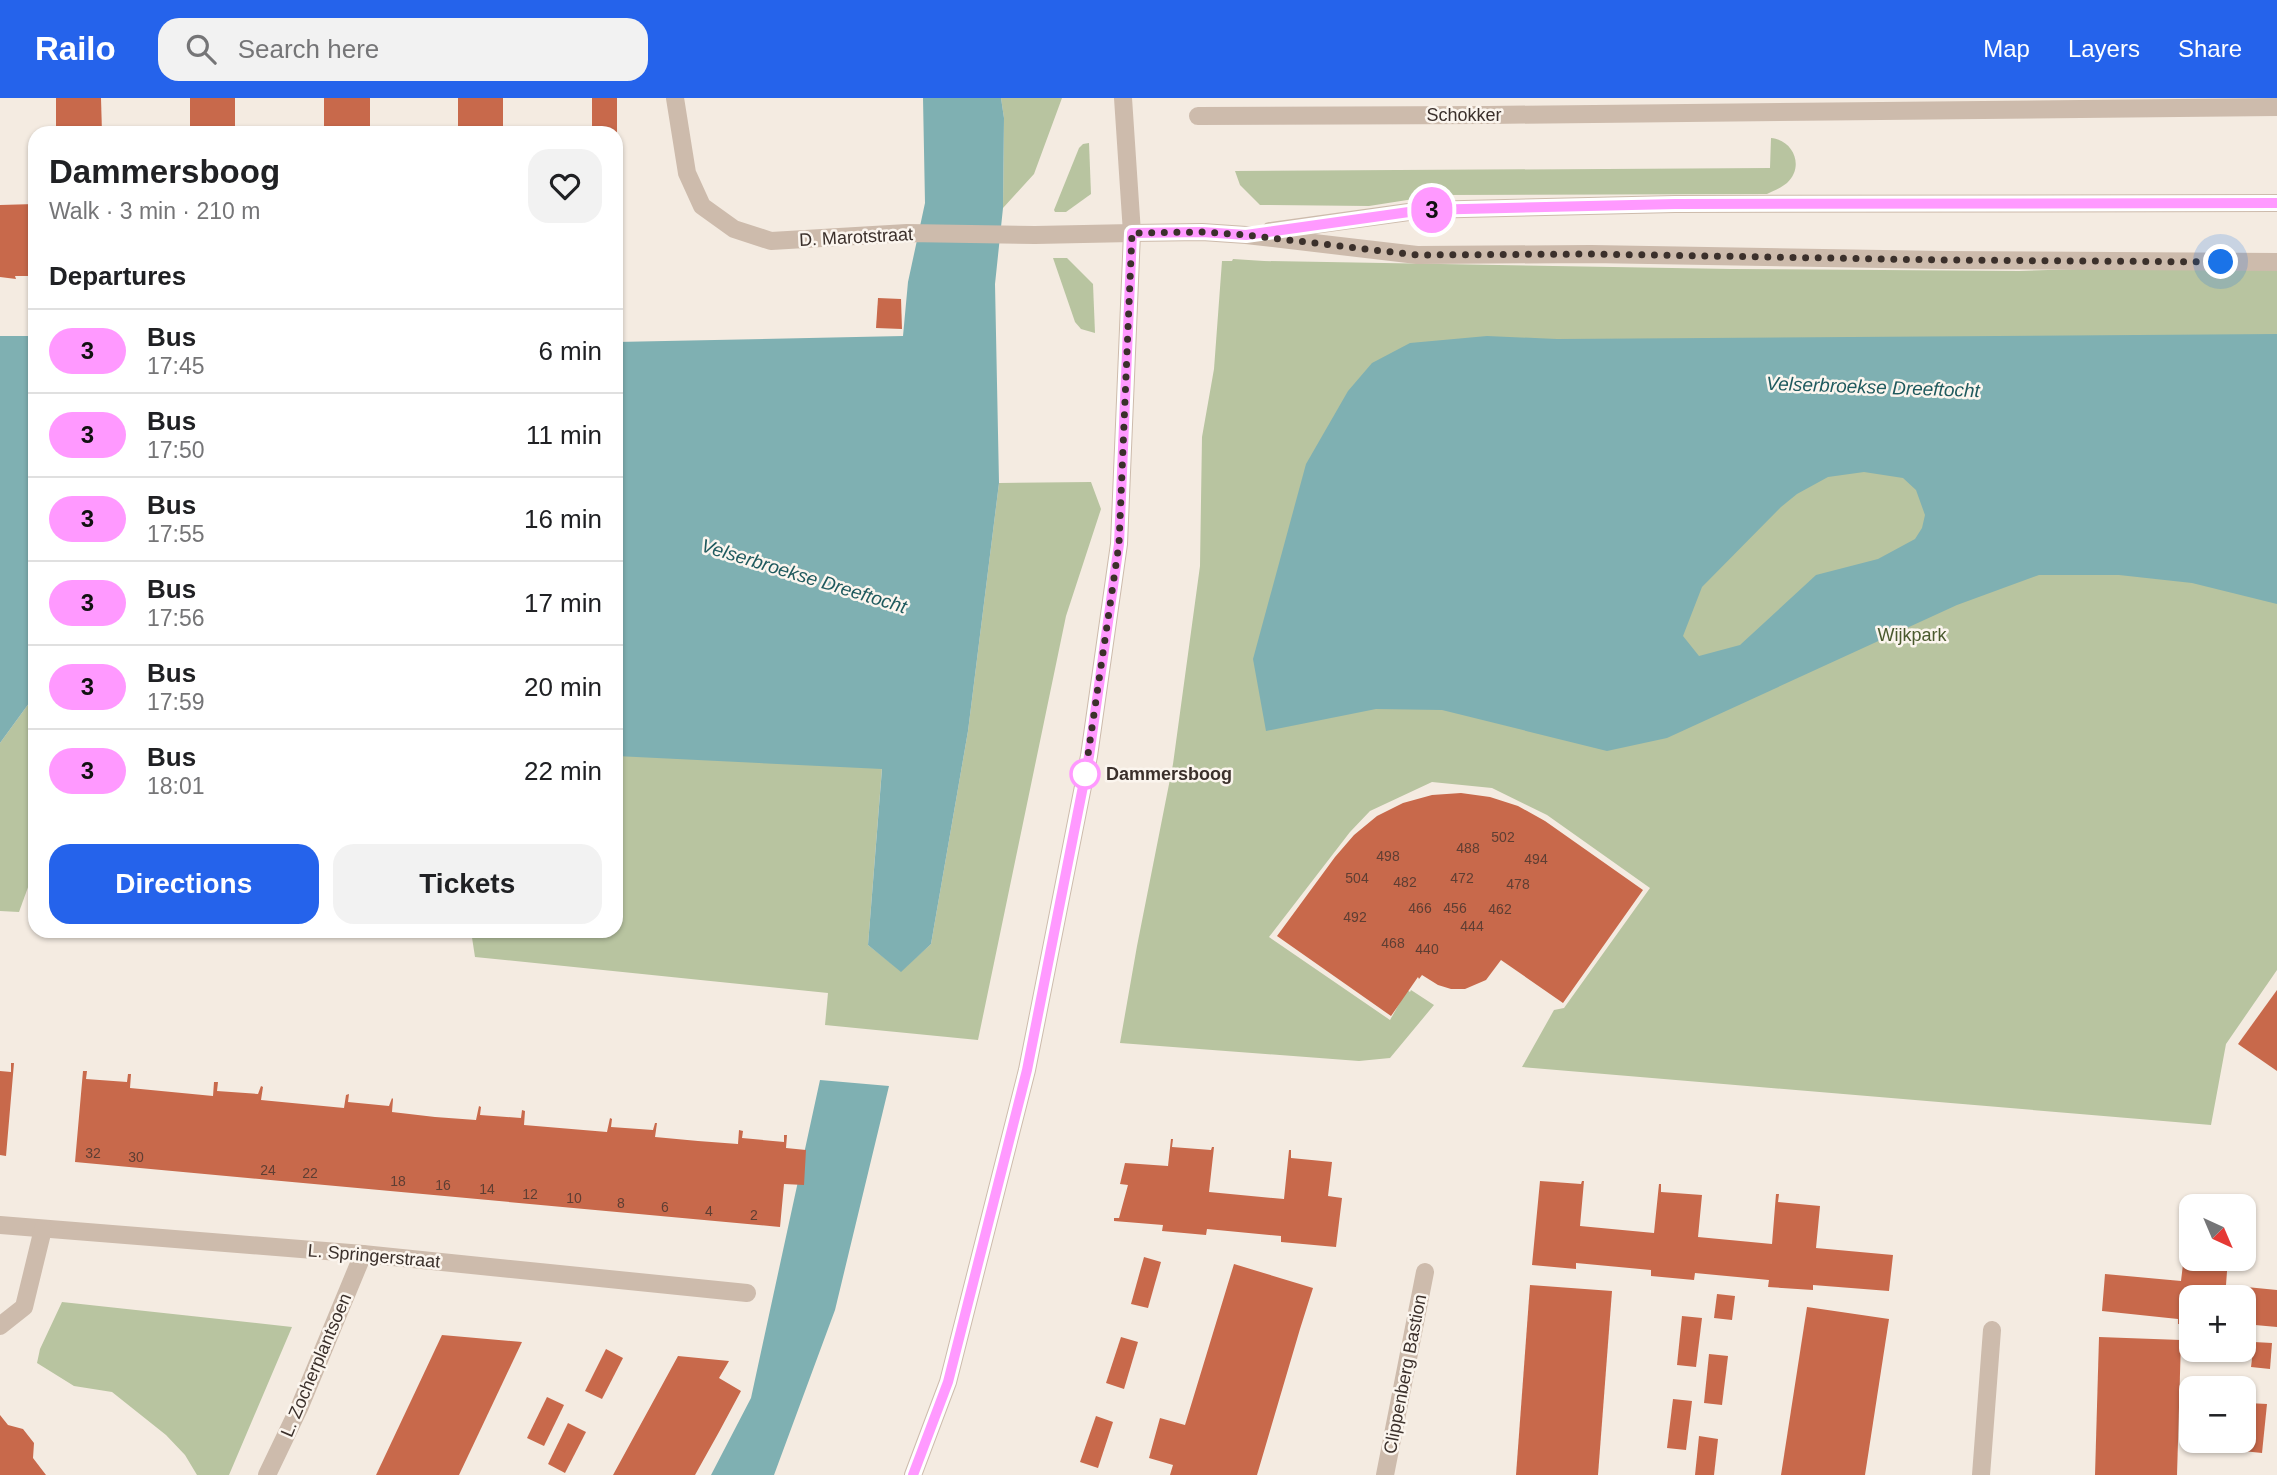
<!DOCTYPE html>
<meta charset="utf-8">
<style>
body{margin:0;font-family:Arial,sans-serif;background:#f2f2f2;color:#202124;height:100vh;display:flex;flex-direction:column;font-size:26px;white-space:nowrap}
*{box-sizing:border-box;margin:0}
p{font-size:23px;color:#757577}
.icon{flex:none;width:38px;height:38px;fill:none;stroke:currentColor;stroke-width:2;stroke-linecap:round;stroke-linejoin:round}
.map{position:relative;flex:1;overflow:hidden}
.sheet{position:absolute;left:28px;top:28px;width:595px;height:812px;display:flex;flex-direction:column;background:#fff;border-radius:21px;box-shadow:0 2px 5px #0004}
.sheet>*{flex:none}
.badge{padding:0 14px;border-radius:23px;font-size:24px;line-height:46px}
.needle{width:46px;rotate:136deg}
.fabs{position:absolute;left:2179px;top:1096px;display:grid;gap:14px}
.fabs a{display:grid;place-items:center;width:77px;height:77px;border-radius:14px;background:#fff;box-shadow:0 2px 5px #0004;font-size:35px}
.you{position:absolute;width:35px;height:35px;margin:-18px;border:5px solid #fff;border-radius:50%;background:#1a73e8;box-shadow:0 0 0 10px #1a73e833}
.map>.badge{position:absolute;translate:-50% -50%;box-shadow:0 0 0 4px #fff}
h2{padding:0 21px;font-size:26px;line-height:63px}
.round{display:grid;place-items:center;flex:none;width:74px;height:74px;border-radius:21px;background:#f2f2f2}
.head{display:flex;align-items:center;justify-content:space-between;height:119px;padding:0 21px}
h1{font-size:33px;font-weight:800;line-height:52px}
.primary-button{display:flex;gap:14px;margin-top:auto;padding:14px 21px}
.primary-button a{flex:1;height:80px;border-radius:21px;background:#2563eb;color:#fff;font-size:28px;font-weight:800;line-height:80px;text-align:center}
.primary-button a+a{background:#f2f2f2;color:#202124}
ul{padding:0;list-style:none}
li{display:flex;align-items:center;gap:21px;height:84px;padding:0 21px;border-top:2px solid #e0e0e0}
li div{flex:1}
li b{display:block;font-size:26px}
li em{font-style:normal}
li .badge{min-width:77px;font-weight:700;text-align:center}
header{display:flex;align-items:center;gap:42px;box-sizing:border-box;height:98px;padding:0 35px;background:#2563eb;color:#fff}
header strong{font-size:33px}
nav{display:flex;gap:38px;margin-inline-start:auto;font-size:24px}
.search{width:490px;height:63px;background:#f2f2f2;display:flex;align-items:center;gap:18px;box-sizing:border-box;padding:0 24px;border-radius:21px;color:#757577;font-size:26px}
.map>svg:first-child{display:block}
.green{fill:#b8c4a0}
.water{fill:#7fb0b2;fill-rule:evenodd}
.building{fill:#c8694b}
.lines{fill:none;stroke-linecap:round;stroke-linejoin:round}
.service{stroke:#cdbbac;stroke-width:18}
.minor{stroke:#cdbbac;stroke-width:18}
.tertiary{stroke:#cdbbac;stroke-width:18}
.line-casing{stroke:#fff;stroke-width:16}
.line{stroke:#f9f;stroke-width:10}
.walk{stroke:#3b302b;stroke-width:7;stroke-dasharray:0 12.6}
.stop-dot{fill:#fff;stroke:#f9f;stroke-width:3.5}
.labels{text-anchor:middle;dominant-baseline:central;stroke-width:5;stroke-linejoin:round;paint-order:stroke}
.number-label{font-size:14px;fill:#5e3e33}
.street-label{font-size:18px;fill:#3b302b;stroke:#fbf5ee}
.park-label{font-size:18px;fill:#4a5a2e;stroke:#fbf5ee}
.stop-label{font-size:18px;font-weight:bold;fill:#3b302b;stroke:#fbf5ee;text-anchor:start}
.water-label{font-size:19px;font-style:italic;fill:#1f5a5e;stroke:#fbf5ee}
</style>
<header>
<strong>Railo</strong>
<div class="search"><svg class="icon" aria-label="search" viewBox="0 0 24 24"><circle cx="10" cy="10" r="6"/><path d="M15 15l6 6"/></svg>Search here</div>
<nav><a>Map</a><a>Layers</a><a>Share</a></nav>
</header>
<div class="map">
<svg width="2277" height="1377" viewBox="0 0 2277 1377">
<rect width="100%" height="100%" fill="#f4ebe1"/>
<g class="green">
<polygon points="1001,0 1062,0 1034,76 1003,110 1004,20"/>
<path d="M1771 40C1793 42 1805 68 1787 85 1781 90 1773 93 1767 96L1439 97 1369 108 1260 107 1240 87 1235 73 1770 70Z"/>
<polygon points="1089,45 1091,96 1066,114 1055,114 1054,112 1079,50 1083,46"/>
<polygon points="1053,160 1067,160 1093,186 1095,235 1081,231 1075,224"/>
<polygon points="1233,161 1264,163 1731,171 2019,173 2277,165 2277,872 2226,946 2211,1027 1522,969 1554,912 1564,910 1650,790 1547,717 1492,690 1432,684 1370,713 1350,734 1269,839 1390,922 1407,892 1410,894 1411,892 1434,907 1390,960 1359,963 1120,945 1137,848 1173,666 1200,468 1202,339 1214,271 1222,163 1232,163"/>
<polygon points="1091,384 1101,411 1066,518 978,942 825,927 828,895 475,859 471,833 616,833 617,657 882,670 868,847 901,873 931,846 968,633 999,385"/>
<polygon points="35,597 35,770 19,814 0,813 0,645"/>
<polygon points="62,1204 292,1229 229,1377 197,1377 185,1357 166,1337 112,1294 74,1288 37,1265 40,1251"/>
</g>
<g class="water">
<polygon points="923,0 1001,0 1004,20 1003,110 995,186 999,385 968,633 931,846 901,874 868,847 882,671 616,658 616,244 903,238 908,184 925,105"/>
<path d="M2277 236V506L2192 485 2119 477H2039L1957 507 1667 640 1607 653 1442 612 1376 611 1266 633 1253 561 1306 366 1348 293 1372 265 1410 245 1487 238 1557 241ZM1864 374 1903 380 1916 392 1925 417 1922 430 1915 441 1878 461 1816 477 1740 547 1699 558 1683 538 1702 489 1781 409 1797 396 1828 379Z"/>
<polygon points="0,238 35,238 35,597 0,645"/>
<polygon points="820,982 889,988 835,1212 774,1377 711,1377 751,1300"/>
</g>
<g class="building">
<polygon points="56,0 101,0 102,35 56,35"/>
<rect x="190" y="0" width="45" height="35"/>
<rect x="324" y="0" width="46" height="35"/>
<rect x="458" y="0" width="45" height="35"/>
<rect x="592" y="0" width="25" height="35"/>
<polygon points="35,106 35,178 15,178 16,181 0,179 0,107"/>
<polygon points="878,200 901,201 902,231 876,230"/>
<polygon points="1461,695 1490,699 1518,708 1545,723 1643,792 1563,905 1501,862 1486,882 1465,891 1451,891 1438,887 1422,877 1419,881 1418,879 1391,918 1277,838 1335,759 1354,737 1377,718 1403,705 1432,697"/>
<polygon points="2277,892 2277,973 2238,946"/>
<polygon points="11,965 14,965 6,1058 0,1057 0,973 11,974"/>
<polygon points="83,973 87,973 86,981 127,984 128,976 131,976 130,990 213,998 214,984 218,984 217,993 258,996 261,988 263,989 261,1002 344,1010 346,997 349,996 348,1004 389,1008 392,1000 393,1001 392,1014 435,1019 476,1022 479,1008 481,1009 480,1017 521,1020 522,1012 525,1013 524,1027 607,1034 610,1020 612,1021 611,1029 653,1032 655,1025 657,1025 655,1039 698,1043 738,1046 739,1032 743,1033 742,1040 784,1044 784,1037 787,1037 786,1050 806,1052 804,1087 784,1086 780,1129 75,1064"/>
<polygon points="1171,1041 1173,1041 1172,1049 1211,1052 1212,1049 1214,1049 1209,1094 1284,1101 1289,1052 1291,1052 1291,1060 1332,1064 1328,1098 1342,1100 1336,1149 1281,1144 1281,1138 1207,1131 1206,1137 1162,1133 1163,1127 1114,1123 1114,1120 1119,1120 1128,1087 1120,1086 1125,1065 1168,1068"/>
<polygon points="1540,1083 1581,1086 1582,1083 1584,1083 1580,1128 1654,1135 1659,1086 1661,1086 1661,1094 1702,1097 1698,1139 1772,1146 1776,1096 1779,1096 1778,1104 1820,1108 1816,1150 1893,1157 1889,1193 1813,1187 1813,1192 1768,1189 1769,1182 1695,1175 1694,1182 1651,1178 1651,1172 1576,1165 1576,1171 1532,1167"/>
<polygon points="2186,1141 2191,1142 2191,1160 2228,1160 2226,1187 2277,1192 2277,1229 2244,1226 2244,1199 2191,1199 2191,1227 2178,1226 2178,1221 2102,1213 2105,1176 2181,1183"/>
<polygon points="1144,1159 1161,1164 1148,1210 1131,1206"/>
<polygon points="1234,1166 1313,1190 1300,1231 1257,1377 1170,1377 1173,1367 1149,1360 1160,1320 1185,1327"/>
<polygon points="1530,1187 1612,1193 1598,1377 1516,1377"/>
<polygon points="1717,1196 1735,1198 1732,1222 1714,1220"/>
<polygon points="1807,1209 1889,1221 1865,1377 1781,1377"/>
<polygon points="1682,1218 1702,1220 1696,1269 1677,1267"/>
<polygon points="442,1237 522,1244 459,1377 376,1377"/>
<polygon points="1121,1239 1138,1244 1124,1291 1106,1285"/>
<polygon points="2099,1239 2181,1242 2177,1377 2095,1377"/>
<polygon points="2254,1244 2272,1245 2270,1271 2251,1269"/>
<polygon points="606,1251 623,1260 602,1301 585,1293"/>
<polygon points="1709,1256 1728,1258 1722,1307 1704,1305"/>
<polygon points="678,1258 729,1263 719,1280 741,1293 719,1334 695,1377 613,1377"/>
<polygon points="547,1299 564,1307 544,1348 527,1340"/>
<polygon points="1673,1301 1692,1303 1686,1352 1667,1350"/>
<polygon points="2248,1305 2267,1306 2262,1355 2243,1353"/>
<polygon points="0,1317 8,1327 23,1331 34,1345 33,1360 46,1377 0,1377"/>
<polygon points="1096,1318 1113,1324 1098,1370 1080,1364"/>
<polygon points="568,1325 586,1334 565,1375 548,1366"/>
<polygon points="1699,1338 1718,1341 1714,1377 1695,1377"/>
</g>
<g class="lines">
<polyline class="service" points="1198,18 1488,17"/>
<g class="minor">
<polyline points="675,0 687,75 702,108 734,131 771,143 907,135 1035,137 1132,135 1123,0"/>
<polyline points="1488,17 2277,9"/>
<polyline points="0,1127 363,1156 747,1195"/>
<polyline points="0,1228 24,1209 43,1131"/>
<polyline points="267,1377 300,1308 363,1156"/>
<polyline points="1385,1377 1425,1174"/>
<polyline points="1981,1377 1992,1232"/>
</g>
<g class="tertiary">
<polyline points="1270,133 1423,112 1675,106 2277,105"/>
<polyline points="913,1377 948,1284 1027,972 1089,658 1119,446 1132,135 1202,134 1246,137 1417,157 1591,156 1943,162 2277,164"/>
</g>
</g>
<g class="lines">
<defs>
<polyline id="line" points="913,1377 948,1284 1027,972 1089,658 1119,446 1132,135 1202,134 1246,137 1423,112 1675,106 2277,105"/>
</defs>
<use href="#line" class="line-casing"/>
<use href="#line" class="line"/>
<polyline class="walk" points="1085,676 1084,684 1119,446 1132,135 1202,134 1246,137 1417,157 1591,156 1943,162 2221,164"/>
</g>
<circle class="stop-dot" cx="1085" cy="676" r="14"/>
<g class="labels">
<g class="number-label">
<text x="1503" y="739">502</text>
<text x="1468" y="750">488</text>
<text x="1388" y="758">498</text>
<text x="1536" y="761">494</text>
<text x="1357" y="780">504</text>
<text x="1462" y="780">472</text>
<text x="1405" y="784">482</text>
<text x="1518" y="786">478</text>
<text x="1420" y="810">466</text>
<text x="1455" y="810">456</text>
<text x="1500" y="811">462</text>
<text x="1355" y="819">492</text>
<text x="1472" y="828">444</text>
<text x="1393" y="845">468</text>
<text x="1427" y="851">440</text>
<text x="93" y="1055">32</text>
<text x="136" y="1059">30</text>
<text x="268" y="1072">24</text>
<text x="310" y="1075">22</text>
<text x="398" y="1083">18</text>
<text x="443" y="1087">16</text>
<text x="487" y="1091">14</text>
<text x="530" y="1096">12</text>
<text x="574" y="1100">10</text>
<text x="621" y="1105">8</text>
<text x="665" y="1109">6</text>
<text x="709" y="1113">4</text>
<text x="754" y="1117">2</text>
</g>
<g class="street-label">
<text x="1464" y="17">Schokker</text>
<text transform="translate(856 139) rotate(-3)">D. Marotstraat</text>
<text transform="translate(374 1158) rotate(5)">L. Springerstraat</text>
<text transform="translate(316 1267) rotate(-67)">L. Zocherplantsoen</text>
<text transform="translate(1405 1276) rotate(-79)">Clippenberg Bastion</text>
</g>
<g class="park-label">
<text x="1912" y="537">Wijkpark</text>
</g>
<g class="stop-label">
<text x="1106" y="676">Dammersboog</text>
</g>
<g class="water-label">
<text transform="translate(1873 289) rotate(2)">Velserbroekse Dreeftocht</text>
<text transform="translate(804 478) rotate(17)">Velserbroekse Dreeftocht</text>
</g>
</g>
</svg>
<div class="fabs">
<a><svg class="needle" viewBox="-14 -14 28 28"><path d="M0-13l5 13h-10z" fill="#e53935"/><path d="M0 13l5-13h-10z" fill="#757577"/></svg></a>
<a>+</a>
<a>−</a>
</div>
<div class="you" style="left:2221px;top:164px"></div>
<b class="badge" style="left:1432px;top:112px;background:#f9f;color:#111">3</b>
<section class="sheet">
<div class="head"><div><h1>Dammersboog</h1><p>Walk · 3 min · 210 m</p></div><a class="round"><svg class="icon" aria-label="heart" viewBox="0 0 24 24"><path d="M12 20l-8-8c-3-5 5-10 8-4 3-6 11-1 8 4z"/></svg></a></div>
<h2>Departures</h2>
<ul>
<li><span class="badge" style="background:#f9f;color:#111">3</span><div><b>Bus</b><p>17:45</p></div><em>6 min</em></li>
<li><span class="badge" style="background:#f9f;color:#111">3</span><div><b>Bus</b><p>17:50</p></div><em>11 min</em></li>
<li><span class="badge" style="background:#f9f;color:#111">3</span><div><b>Bus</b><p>17:55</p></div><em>16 min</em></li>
<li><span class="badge" style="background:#f9f;color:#111">3</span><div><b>Bus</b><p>17:56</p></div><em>17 min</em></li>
<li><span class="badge" style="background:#f9f;color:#111">3</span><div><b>Bus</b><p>17:59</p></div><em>20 min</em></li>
<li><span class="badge" style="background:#f9f;color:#111">3</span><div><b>Bus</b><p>18:01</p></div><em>22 min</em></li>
</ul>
<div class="primary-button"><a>Directions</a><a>Tickets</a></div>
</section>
</div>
